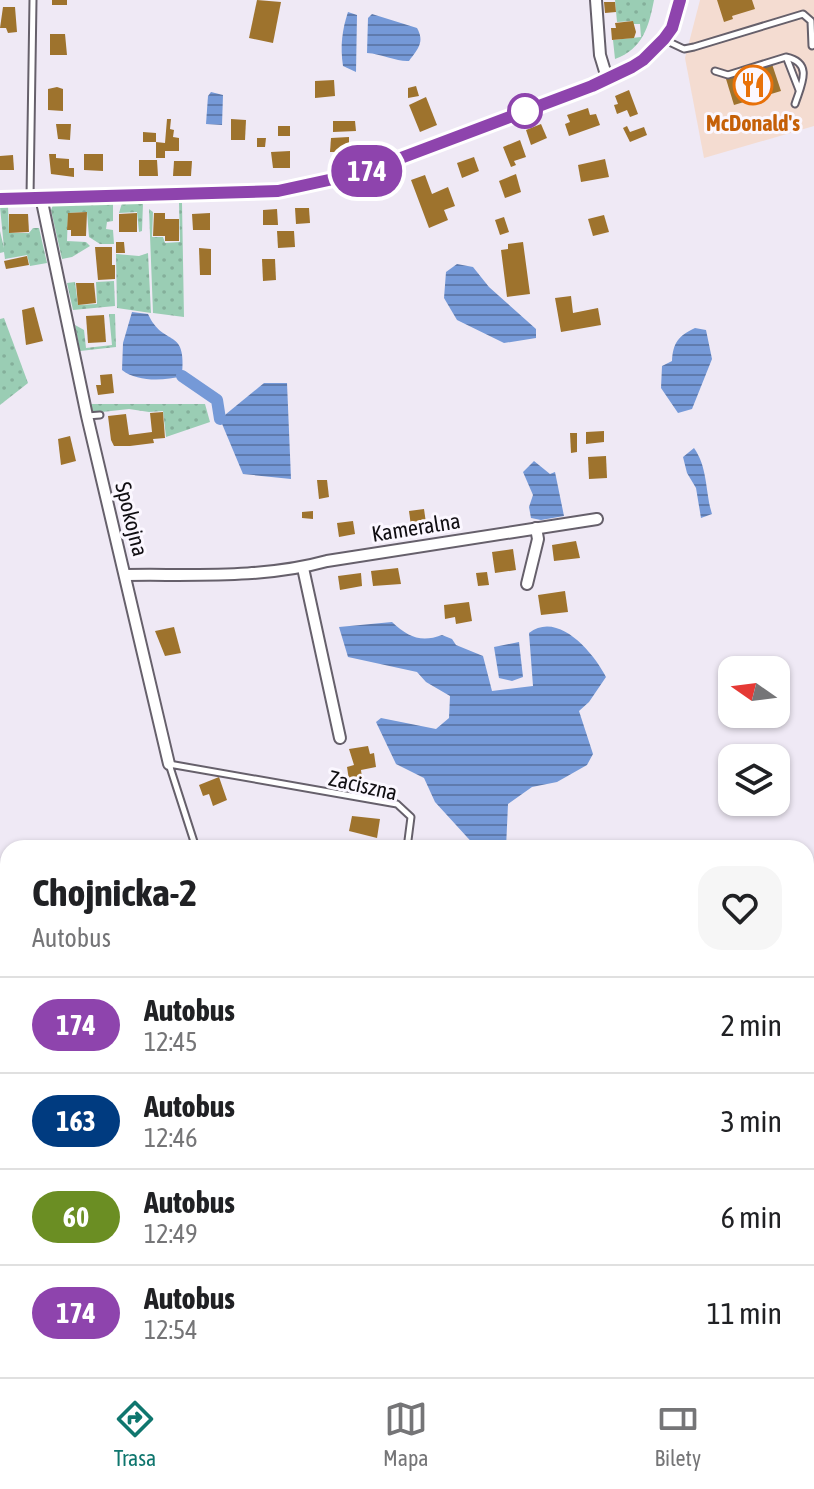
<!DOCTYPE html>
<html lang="pl">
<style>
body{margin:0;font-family:"Asap Condensed",sans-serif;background:#f6f6f6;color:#202124;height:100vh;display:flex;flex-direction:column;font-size:30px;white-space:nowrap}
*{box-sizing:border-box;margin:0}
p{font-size:26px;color:#757577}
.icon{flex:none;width:44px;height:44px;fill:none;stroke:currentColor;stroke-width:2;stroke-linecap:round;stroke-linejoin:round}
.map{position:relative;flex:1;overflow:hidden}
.drawer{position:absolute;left:0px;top:840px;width:814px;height:538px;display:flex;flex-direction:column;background:#fff;border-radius:24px 24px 0 0;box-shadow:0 2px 6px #0004}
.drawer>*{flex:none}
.badge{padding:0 16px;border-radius:26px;font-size:28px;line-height:52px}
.needle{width:52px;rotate:284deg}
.fabs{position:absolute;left:718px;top:656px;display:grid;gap:16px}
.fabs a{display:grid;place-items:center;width:72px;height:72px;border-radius:16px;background:#fff;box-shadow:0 2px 6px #0004;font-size:40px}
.map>.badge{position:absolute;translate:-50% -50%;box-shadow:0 0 0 4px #fff}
.round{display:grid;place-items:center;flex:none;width:84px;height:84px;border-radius:24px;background:#f6f6f6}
.summary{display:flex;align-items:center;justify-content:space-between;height:136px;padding:0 32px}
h1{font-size:38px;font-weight:700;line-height:60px}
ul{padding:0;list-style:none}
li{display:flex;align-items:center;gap:24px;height:96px;padding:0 32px;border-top:2px solid #e0e0e0}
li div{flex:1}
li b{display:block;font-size:30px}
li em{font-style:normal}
li .badge{min-width:88px;font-weight:700;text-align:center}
.menu{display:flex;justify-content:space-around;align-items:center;height:112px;border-top:2px solid #e0e0e0;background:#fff;font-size:22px;color:#757577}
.menu a{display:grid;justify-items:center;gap:4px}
.menu .current{color:#0f766e}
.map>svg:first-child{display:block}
.commercial{fill:#f4dcd1}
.green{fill:url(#green-dots)}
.water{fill:url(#water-rules)}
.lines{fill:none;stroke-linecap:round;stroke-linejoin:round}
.canal{stroke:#7599d7;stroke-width:12}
.building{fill:#9e732d}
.service-casing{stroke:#66606b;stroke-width:9}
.minor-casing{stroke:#66606b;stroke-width:14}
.tertiary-casing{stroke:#66606b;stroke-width:16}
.primary-casing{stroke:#cacacb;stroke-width:20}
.service{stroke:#fff;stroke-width:5}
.minor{stroke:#fff;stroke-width:10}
.tertiary{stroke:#fff;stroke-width:12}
.primary{stroke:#fdd7cf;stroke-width:16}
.line-casing{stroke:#fff;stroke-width:18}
.line{stroke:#8e44ad;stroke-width:12}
.stop-dot{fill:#fff;stroke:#8e44ad;stroke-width:4}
.labels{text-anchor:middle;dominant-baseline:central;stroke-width:6;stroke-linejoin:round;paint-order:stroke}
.food-label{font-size:22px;font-weight:bold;fill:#c56008;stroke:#fbf7ff}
.street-label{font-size:22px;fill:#100e12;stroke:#fbf7ff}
</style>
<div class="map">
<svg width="814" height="1377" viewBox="0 0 814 1377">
<defs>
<pattern id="green-dots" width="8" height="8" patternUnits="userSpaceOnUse" patternTransform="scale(2)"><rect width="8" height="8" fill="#9acdb4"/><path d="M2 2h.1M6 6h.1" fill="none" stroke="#84af9a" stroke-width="1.8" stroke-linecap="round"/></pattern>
<pattern id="water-rules" width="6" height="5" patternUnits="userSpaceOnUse" patternTransform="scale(2)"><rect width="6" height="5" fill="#7599d7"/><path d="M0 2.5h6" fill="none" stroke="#5f7bad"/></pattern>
</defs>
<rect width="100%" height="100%" fill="#efe9f5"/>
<polygon class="commercial" points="700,0 814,0 814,126 704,158 685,58"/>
<g class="green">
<path d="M615 0H654C649 26 643 49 615 59L613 40 641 37 640 24H633V21L617 22Z"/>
<polygon points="113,203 113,221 107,222 106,229 113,230 114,244 100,244 89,237 87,212 68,213 67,241 86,242 90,246 72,257 62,259 51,210 53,205"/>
<polygon points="122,203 143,203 142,231 139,232 137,212 119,213"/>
<polygon points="179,203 182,203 184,317 153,313 149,209 153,212 152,237 163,237 165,243 180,242"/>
<polygon points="0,204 10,204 8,206 9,233 29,233 33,228 39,228 47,263 30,266 27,255 5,259 4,252 0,253 0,231 4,248 0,207 3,206"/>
<polygon points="148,253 151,313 117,308 116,254 139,256"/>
<polygon points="114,281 115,306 73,310 67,283 75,282 78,305 97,304 96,282"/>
<polygon points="109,314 115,314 116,347 80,351 75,325 84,330 86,348 112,345"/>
<polygon points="4,318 28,383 0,405 0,319"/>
<polygon points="91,404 205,404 210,422 166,437 163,411 149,412 129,409 93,413"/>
<polygon points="0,883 8,886 8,961 6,960 0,967"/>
<polygon points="0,1137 8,1144 8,1194 4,1199 0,1216"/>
<polygon points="8,1212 8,1253 0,1246 0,1221"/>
<polygon points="15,1370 105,1370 114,1377 14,1377"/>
<polygon points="107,1370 171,1370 166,1377 117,1377"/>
<polygon points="267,1370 319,1372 323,1370 319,1377 263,1377"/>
<polygon points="460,1370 503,1370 499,1377 473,1377"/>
</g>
<g class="water">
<path d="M348 12 357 15 356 72 343 66C340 47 342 30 348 12Z"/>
<path d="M372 14 417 28C425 42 418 49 409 61 398 62 382 54 367 53L368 18Z"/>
<polygon points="211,92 223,95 222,125 206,124 208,96"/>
<polygon points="457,264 473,267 489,287 536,329 536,338 504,343 457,320 444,298 446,272"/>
<path d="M132 312 148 314C164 349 187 325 182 376 164 381 137 382 122 370L123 343Z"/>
<path d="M695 328 706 330 712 359 692 409 678 413 661 388 662 366 672 361C673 343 678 336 695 328Z"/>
<polygon points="264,383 287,383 291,479 243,474 220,419"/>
<path d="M694 448C708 468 705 491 712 514L701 518 696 488 687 473 683 457Z"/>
<polygon points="534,461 550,474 555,472 564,516 541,520 531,518 529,507 533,495 523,472"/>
<path d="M392 622C408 637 421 643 442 635L452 639 456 645 483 656 492 691 533 686 529 633C558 610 594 653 606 677L589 702 579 711 593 754 587 765 557 782 532 787 508 804 506 848H477L435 802 424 778 396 764 376 722 381 718 436 729 449 718 450 696 426 682 417 672 348 657 339 627Z"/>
<polygon points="519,642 523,677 512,681 499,678 494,647"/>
</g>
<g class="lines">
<polyline class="canal" points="182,376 217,400 220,419"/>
</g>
<g class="building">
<rect x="52" y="0" width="15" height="5"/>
<polygon points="257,0 281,2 273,43 249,38"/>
<polygon points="717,0 752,0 755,9 732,16 733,19 724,22"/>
<polygon points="604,2 615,2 616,12 605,13"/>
<polygon points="3,7 15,7 17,32 8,33 6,28 0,28"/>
<polygon points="633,21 636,32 634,38 612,40 611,28 616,28 615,23"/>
<polygon points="50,34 65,34 67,55 50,55"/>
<polygon points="772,64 781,91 734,105 726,79"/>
<polygon points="334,80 335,96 315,98 315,81"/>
<polygon points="416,86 419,96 408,98 408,88"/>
<polygon points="57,87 63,89 63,111 48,110 48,89"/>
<polygon points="629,90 638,114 630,117 627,110 617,114 614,105 618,104 615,96"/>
<polygon points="426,97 437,125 420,132 409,105"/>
<polygon points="588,108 590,115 596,114 600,125 569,136 565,124 570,122 567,115"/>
<polygon points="167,119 171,119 170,129 174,130 173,137 179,138 179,151 165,151 165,158 156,158 156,142 165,143"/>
<polygon points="231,119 246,120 245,140 231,140"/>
<polygon points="333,121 355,121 356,131 333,132"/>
<polygon points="56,124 71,124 70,140 58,139"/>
<polygon points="541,124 547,138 531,145 526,130"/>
<rect x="278" y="126" width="12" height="10"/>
<polygon points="627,126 630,132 644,127 647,135 630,142 623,128"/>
<polygon points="143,132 156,133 156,142 143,142"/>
<polygon points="349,137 349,152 330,152 331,138"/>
<polygon points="257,138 266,138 265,147 257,147"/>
<polygon points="520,140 526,157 514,161 516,165 511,167 503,147"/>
<polygon points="290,151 290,168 273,168 271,152"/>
<polygon points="49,154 56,154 56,158 69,159 69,168 74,168 74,177 51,174"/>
<polygon points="84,154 103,154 103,171 84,170"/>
<polygon points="13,155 14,170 0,170 0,156"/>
<polygon points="474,157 479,171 462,178 457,163"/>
<polygon points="605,159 609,177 581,182 578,165"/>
<polygon points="139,160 157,160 158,176 139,176"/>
<polygon points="174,161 192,161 191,176 173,176"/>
<polygon points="516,174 521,192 505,198 499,181"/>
<polygon points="425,175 432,194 448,187 455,206 444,210 448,220 429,228 411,180"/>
<polygon points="295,208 309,208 310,223 296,224"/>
<polygon points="277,209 278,225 263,225 263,210"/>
<polygon points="87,212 86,236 71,236 71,230 67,230 68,213"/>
<polygon points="137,213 137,232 119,232 119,214"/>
<polygon points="154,213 165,213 165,219 179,219 179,241 165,241 165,236 153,236"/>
<polygon points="210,213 210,230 193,230 192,214"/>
<polygon points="9,214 28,214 29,232 9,233"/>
<polygon points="604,215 609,232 593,236 588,219"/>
<polygon points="504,217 509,232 500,235 495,220"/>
<polygon points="277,231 294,231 295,247 278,248"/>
<polygon points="116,242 124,242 125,253 116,253"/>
<polygon points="523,242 530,294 507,297 501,250 508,249 508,244"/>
<polygon points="95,247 112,247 112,265 115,265 115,279 98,280"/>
<polygon points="199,248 211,249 211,275 200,275"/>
<polygon points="27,256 29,265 6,269 4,261"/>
<polygon points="262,259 275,259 276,280 263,281"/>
<polygon points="76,283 94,283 96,303 78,305"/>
<polygon points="571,296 573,313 598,308 601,325 561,332 555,298"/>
<polygon points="34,307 43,341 26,345 22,310"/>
<polygon points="104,315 106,342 88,343 86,316"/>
<polygon points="112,374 114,393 98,395 96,385 101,385 100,375"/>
<polygon points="163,412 165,438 153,439 154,443 130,446 114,446 111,440 108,416 126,414 129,435 152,432 150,413"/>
<polygon points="604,431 604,442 586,444 586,432"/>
<polygon points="570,433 577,433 577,452 571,453"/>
<polygon points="70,436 76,461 61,465 58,439"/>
<polygon points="606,456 607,478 589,479 588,457"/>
<polygon points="317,480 327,480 329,497 319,499"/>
<polygon points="424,509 426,523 411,526 409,511"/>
<polygon points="313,511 313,519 302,518 302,512"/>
<polygon points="353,521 355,534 339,537 337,523"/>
<polygon points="576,541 580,558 554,561 552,545"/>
<polygon points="513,549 516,570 495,573 492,552"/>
<polygon points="398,568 401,584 373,586 371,571"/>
<polygon points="487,572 489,585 478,586 476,573"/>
<polygon points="361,573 362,586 340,590 338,576"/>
<polygon points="565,591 568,612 541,615 538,595"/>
<polygon points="469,602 472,621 456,624 455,617 445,619 444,605"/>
<polygon points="174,627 181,653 165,656 155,631"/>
<polygon points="368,746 370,754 374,753 376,767 361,770 362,778 349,780 347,767 354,765 349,749"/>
<polygon points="219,777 227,800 213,806 209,794 203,796 199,785"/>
<polygon points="352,816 380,819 377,838 349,831"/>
<polygon points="8,973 8,1004 0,996 0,982"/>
<polygon points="0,1085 5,1087 8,1094 7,1111 0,1107"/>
<polygon points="806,1292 814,1296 814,1328 806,1326"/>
<polygon points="172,1370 201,1370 196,1377 167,1377"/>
<polygon points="214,1370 237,1370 233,1377 209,1377"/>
</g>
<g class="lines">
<defs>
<g id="service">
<polyline points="665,40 684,49 694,47 803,14 811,21 812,46"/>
<polyline points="787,59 799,90"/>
<path d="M715 71 728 75 786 57C814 63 801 85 795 104"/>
<polyline points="30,197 33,0"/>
<polyline points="87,416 100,415"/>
<polyline points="196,848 169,764 397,804 411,817 407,848"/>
<polyline points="511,1370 524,1377"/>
<polyline points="574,1377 581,1370"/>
</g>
<g id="minor">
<polyline points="596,0 600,55 607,78"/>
<polyline points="41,197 87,416 169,764"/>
<polyline points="303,568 340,738"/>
<path d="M125 575C192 574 262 579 327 561L597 519"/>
<polyline points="527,584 538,539 536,528"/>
<polyline points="254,1377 259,1370"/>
<polyline points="389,1377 391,1370"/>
</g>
<g id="tertiary">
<polyline points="0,199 278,191 361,173 592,86 632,67 643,60 664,39 672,28 680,0"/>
<polyline points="0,1052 8,1059"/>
<polyline points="442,1370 454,1377"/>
</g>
<g id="primary">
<polyline points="806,1015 814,992"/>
<polyline points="806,1071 814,1050"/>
<polyline points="627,1377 632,1370"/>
<polyline points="650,1377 655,1370"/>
</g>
</defs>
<use href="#service" class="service-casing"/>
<use href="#minor" class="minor-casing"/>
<use href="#tertiary" class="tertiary-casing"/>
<use href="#primary" class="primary-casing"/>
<use href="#service" class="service"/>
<use href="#minor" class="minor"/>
<use href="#tertiary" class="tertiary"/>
<use href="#primary" class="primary"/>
</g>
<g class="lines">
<defs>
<polyline id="line" points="0,199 278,191 361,173 592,86 632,67 643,60 664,39 672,28 680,0"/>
</defs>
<use href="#line" class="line-casing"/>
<use href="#line" class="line"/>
</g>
<defs>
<symbol id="restaurant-ring" viewBox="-11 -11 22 22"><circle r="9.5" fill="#fbf7ff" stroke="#e8710a" stroke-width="1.5"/><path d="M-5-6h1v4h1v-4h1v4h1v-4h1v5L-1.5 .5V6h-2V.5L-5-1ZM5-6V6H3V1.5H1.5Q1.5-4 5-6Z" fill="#e8710a"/></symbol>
</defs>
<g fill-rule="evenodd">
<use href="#restaurant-ring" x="731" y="63" width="44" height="44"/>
</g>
<circle class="stop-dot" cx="525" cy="111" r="16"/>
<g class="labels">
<g class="food-label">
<text x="753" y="123">McDonald's</text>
</g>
<g class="street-label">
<text transform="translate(132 519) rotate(76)">Spokojna</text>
<text transform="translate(416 527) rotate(-9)">Kameralna</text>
<text transform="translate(363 785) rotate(13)">Zaciszna</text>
</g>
</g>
</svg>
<div class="fabs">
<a><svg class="needle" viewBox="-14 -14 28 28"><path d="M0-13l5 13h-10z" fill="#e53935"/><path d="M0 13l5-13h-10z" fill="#757577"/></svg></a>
<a><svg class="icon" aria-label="layers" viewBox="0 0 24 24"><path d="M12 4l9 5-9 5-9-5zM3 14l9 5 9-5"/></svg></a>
</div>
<b class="badge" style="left:367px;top:171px;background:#8e44ad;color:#fff">174</b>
<section class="drawer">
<div class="summary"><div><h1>Chojnicka-2</h1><p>Autobus</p></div><a class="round"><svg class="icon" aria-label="heart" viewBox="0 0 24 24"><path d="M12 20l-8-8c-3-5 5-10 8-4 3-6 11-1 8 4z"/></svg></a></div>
<ul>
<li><span class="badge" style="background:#8e44ad;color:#fff">174</span><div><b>Autobus</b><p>12:45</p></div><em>2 min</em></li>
<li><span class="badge" style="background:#003b80;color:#fff">163</span><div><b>Autobus</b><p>12:46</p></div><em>3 min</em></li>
<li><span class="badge" style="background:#6b8e23;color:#fff">60</span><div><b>Autobus</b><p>12:49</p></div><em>6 min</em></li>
<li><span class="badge" style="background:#8e44ad;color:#fff">174</span><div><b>Autobus</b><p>12:54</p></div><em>11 min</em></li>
</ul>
</section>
</div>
<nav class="menu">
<a class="current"><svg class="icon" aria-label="directions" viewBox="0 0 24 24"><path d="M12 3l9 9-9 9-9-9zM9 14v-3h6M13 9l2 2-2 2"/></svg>Trasa</a>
<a><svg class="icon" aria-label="map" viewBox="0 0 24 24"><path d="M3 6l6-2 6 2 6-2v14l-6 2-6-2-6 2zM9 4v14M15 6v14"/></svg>Mapa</a>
<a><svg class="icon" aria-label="tickets" viewBox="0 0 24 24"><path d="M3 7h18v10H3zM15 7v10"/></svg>Bilety</a>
</nav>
